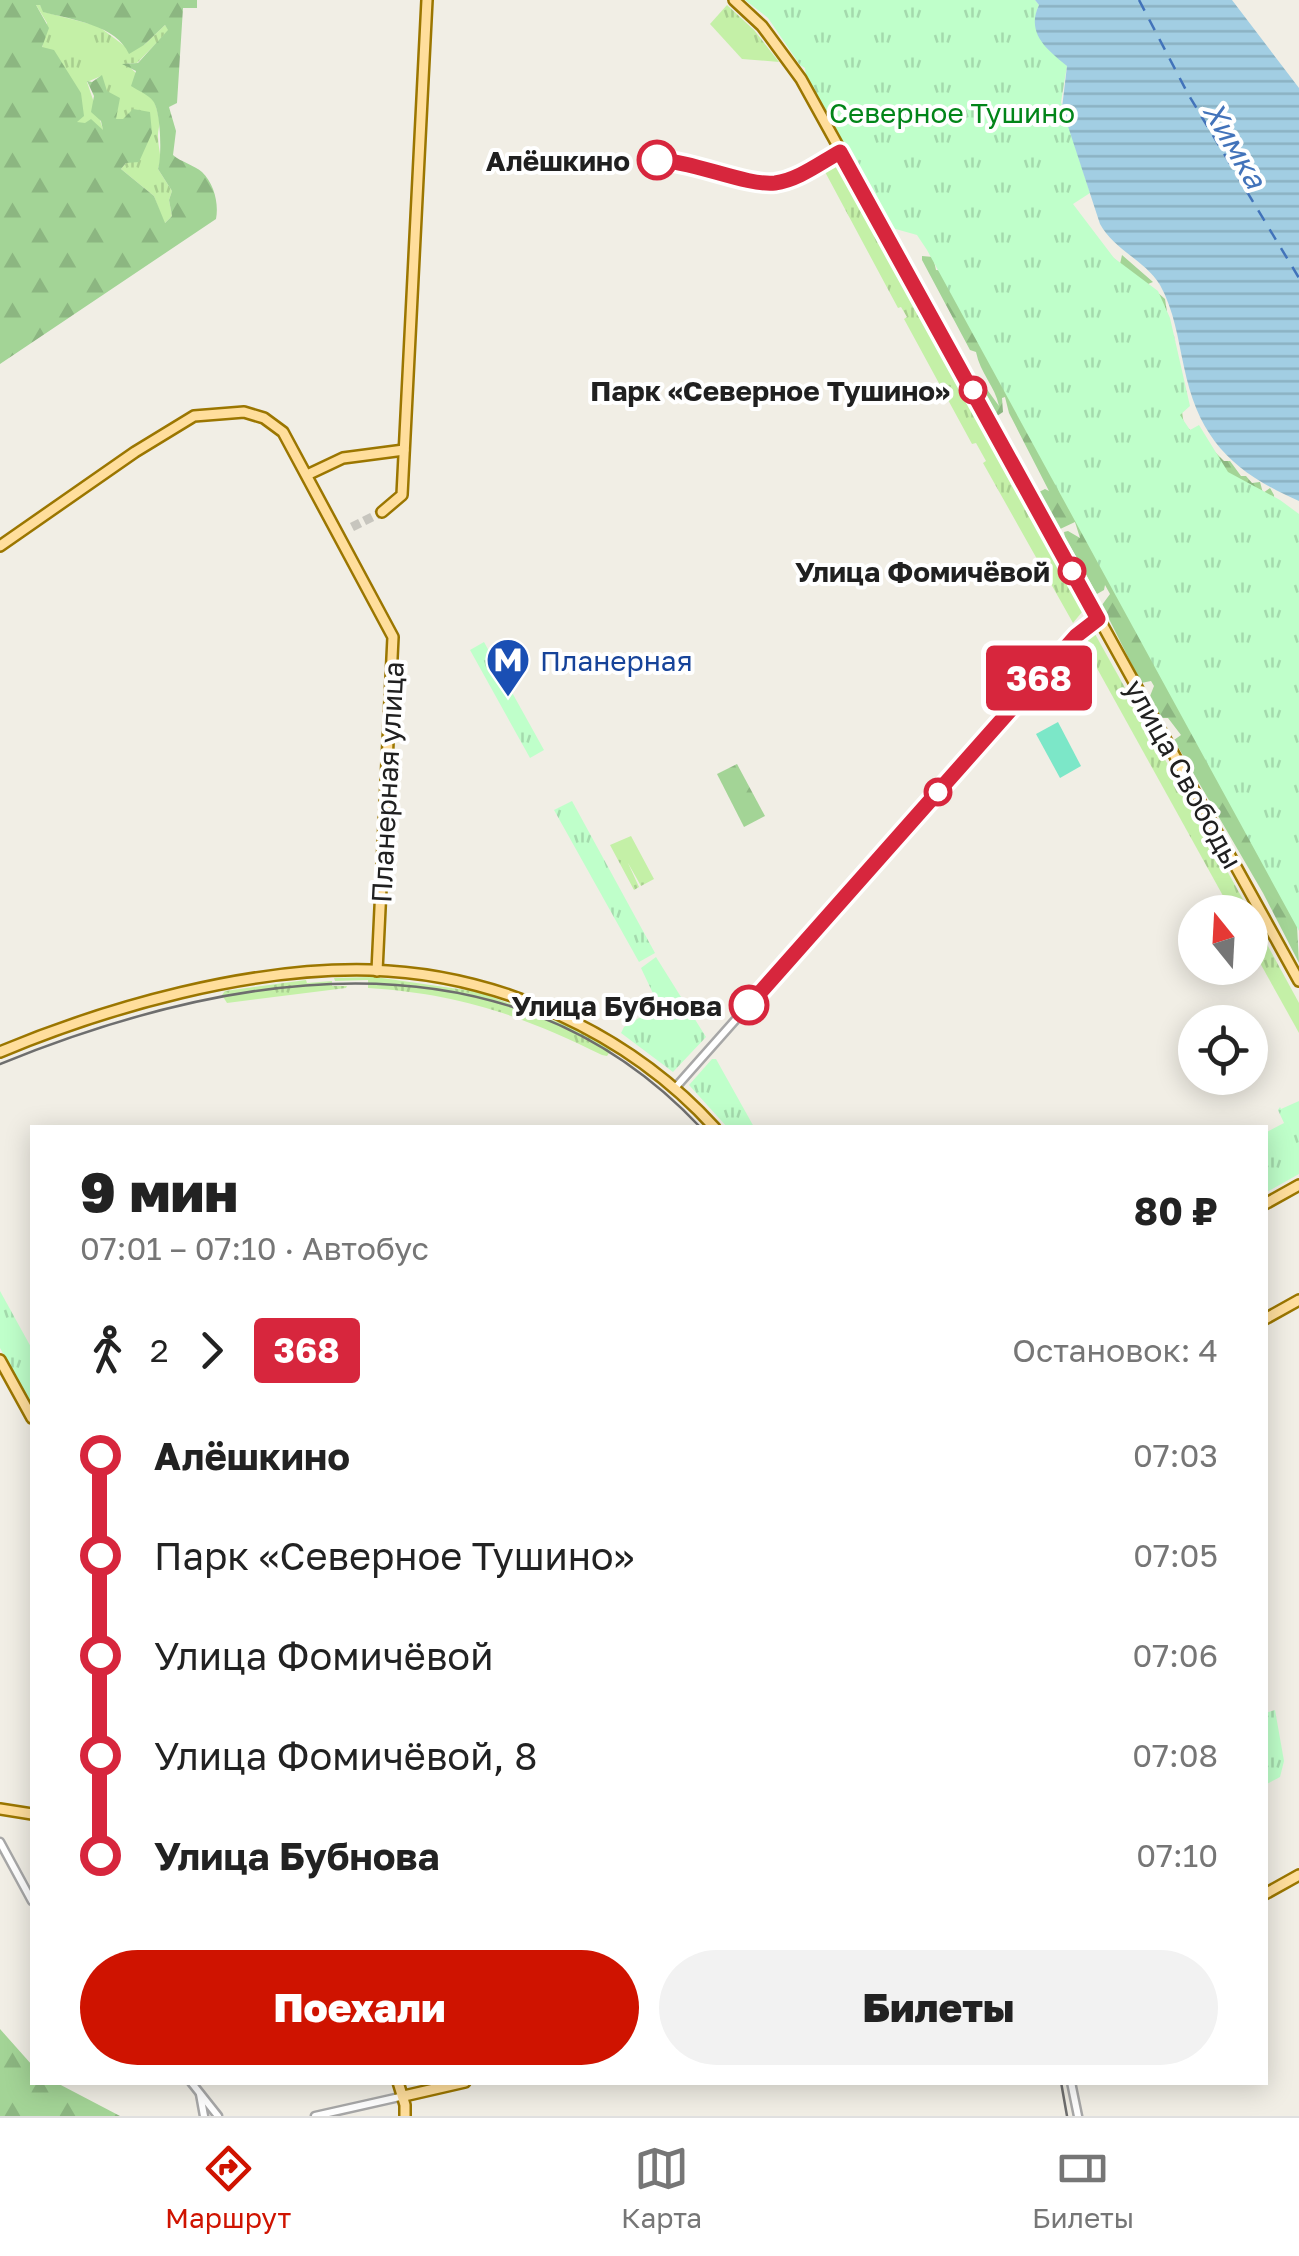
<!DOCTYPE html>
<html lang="ru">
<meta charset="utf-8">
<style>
body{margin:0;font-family:"Golos Text",sans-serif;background:#f2f2f2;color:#222;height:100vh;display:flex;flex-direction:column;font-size:38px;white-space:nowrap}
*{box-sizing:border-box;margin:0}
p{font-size:32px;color:#767676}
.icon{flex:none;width:55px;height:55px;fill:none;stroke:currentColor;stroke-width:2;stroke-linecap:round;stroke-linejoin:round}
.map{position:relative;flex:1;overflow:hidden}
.drawer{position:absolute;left:30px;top:1125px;width:1238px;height:960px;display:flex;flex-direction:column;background:#fff;border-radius:0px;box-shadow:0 5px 25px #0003}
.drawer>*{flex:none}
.badge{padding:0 20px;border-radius:8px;font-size:35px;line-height:65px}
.needle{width:65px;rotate:342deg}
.buttons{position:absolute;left:1178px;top:895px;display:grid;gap:20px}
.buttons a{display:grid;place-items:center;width:90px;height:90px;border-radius:50%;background:#fff;box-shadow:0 5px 25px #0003;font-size:50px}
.map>.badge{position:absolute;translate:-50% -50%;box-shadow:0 0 0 5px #fff}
.legs{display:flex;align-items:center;gap:15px;height:110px;padding:0 50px;font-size:32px}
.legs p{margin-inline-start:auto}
.overview{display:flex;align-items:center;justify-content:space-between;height:170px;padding:0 50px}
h1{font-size:55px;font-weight:800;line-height:75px}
.button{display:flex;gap:20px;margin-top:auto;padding:20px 50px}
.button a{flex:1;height:115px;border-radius:60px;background:#cf1300;color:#fff;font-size:40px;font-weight:800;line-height:115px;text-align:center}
.button a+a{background:#f2f2f2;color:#222}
ul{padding:0 50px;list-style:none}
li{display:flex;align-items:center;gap:35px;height:100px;font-size:38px}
li i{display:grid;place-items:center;width:15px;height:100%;margin:0 12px;background:currentColor}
li i::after{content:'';width:25px;height:25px;margin:-12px;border:8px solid;border-radius:50%;background:#fff}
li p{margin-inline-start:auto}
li:first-child i{background:linear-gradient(#0000 50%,currentColor 0)}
li:last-child i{background:linear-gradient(currentColor 50%,#0000 0)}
.tab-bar{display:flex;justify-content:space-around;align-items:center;height:140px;border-top:2px solid #e0e0e0;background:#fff;font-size:28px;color:#767676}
.tab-bar a{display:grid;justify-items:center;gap:5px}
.tab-bar .on{color:#cf1300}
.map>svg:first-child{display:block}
.grass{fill:url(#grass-tufts)}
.forest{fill:url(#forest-firs);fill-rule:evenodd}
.park{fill:url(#park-tufts)}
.pitch{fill:#7ce7c8}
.water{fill:url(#water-rules)}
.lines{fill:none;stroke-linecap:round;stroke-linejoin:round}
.ferry{stroke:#4273ba;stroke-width:2.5;stroke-dasharray:12 10;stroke-linecap:butt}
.major-tunnel{stroke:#c7c5be;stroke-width:9;stroke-dasharray:9 4.5;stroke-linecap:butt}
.minor-casing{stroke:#a7a7a7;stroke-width:11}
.major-casing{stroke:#9b7600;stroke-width:14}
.minor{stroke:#fff;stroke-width:6}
.major{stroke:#ffde9c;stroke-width:9}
.tram{stroke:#6e6e6e;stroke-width:2.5}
.line-1-casing{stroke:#fff;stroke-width:22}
.line-1{stroke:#d7263d;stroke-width:15}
.stop-1-dot{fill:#fff;stroke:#d7263d;stroke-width:5}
.labels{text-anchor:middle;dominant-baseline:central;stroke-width:8;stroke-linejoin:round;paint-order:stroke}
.park-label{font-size:28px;fill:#028519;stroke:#fff}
.stop-label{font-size:28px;font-weight:bold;fill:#202020;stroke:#fff;text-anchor:end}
.transit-label{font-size:28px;fill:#164399;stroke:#fff;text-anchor:start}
.street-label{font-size:28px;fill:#202020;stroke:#fff}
.water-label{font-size:30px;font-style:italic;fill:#4273ba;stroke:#fff}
</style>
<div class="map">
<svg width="1299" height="2116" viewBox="0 0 1299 2116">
<defs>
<pattern id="grass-tufts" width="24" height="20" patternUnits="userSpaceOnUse" patternTransform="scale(2.5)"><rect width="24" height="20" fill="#c4f0a7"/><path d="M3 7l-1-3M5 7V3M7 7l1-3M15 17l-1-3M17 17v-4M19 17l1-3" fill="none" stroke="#a8ce8f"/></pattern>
<pattern id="forest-firs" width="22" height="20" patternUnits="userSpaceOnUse" patternTransform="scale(2.5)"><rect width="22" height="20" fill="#a3d496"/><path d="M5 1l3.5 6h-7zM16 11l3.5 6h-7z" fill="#8cb681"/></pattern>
<pattern id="park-tufts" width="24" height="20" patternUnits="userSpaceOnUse" patternTransform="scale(2.5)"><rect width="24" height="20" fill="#bfffca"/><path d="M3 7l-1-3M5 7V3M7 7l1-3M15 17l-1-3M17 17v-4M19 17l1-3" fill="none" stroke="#a4daad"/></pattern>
<pattern id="water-rules" width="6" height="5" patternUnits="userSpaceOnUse" patternTransform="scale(2.5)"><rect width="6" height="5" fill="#a2cee3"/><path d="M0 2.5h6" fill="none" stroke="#8bb1c2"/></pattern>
</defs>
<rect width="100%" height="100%" fill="#f1eee5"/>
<g class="grass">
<path d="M36 5H40L44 12 98 26 126 47 144 45 165 25 169 30 137 63 125 64C141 74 157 99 159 120 160 127 158 129 158 136 158 150 163 156 158 169L172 191 169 200 172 216 164 224 154 196 121 169 126 163 123 120 115 119 101 76 87 82 104 132 76 122 42 48 47 23Z"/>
<polygon points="727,5 754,30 779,62 742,59 710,24"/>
<polygon points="830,161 834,161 1081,608 1082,612 1073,623 983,463 986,461 976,443 972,444 904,319 907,317 901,307 898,308 824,170 820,170"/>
<polygon points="1095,634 1250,912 1232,912 1083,643"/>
<polygon points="631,836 654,879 641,886 628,863 639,887 634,890 610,845"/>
<polygon points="1250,913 1299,1003 1299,1033 1250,945"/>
<path d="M375 977 479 992 584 1032 611 1050 607 1056 602 1055C520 1015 460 994 368 988V980L335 981 334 978Z"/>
<polygon points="306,980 307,983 332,981 332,986 347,986 346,988 227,1003 222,995 225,991"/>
</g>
<g class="forest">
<path d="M0 0H197V8H183L177 103 169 107 176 131 173 155C181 162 194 165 202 172 214 184 219 203 216 219L0 364ZM36 5H40L43 12C73 20 116 25 129 54L144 45 165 25 168 30 138 63 122 64 136 71 131 86C137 90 149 95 153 101 161 111 162 157 158 169L172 191 169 200 172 216 165 223 154 196 121 169 126 163 139 162 152 133 150 112 133 109 123 119H116L120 98 107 91 102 75 92 82 87 81 94 96 91 112 101 121 103 130 91 119 85 123 77 122 84 116 81 93 54 50 42 47 49 28Z"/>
<path d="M1074 222 1120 264 1122 255 1153 282 1148 284 1165 299 1184 425 1193 432 1214 470 1240 480 1224 471 1211 453 1214 451 1224 461H1230L1241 476H1246L1252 483 1260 482 1263 493 1270 488 1274 495 1299 963 1263 893 1174 740 1181 735 1168 718H1161L1150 696 1154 686 1151 681 1141 683 1102 605 1110 594 1105 585 1104 590 1097 594C1087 577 1077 557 1065 538L1064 532 1068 531 1080 538 1075 522 1058 530 1039 492 1045 489 1049 491 1009 413 1005 397 1002 398 1003 412 997 416 983 395 986 388 999 406C995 386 980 373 976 352L970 350 922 260V256L933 257 936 270 947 271Z"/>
<polygon points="737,764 765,816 744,827 717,774"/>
<polygon points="0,2029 32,2065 32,2082 57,2083 120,2116 0,2116"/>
</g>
<g class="park">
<path d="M745 0H1035L1039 5C1027 31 1053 46 1067 66L1061 102 1090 193 1073 204 1114 258 1158 291 1170 318 1190 406 1180 415 1190 430 1199 425 1228 472 1280 500 1299 514V931L927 250 917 235 892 228 806 76 805 68 800 65 768 18Z"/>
<polygon points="484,642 544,750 530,758 470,650"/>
<polygon points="572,801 655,953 639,962 554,810"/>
<polygon points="656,957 706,1037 673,1072 621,1033 624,1027 659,1006 641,968"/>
<polygon points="712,1059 716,1059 754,1127 727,1127 689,1085"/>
<polygon points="1299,1101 1299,1174 1265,1193 1265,1133 1284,1123 1278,1110 1280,1107 1281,1109"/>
<polygon points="0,1291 32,1349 32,1406 0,1348"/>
<polygon points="1275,1710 1284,1761 1280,1777 1265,1785 1265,1713"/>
</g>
<polygon class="pitch" points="1058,722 1081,766 1060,778 1036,734"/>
<path class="water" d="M1035 0H1232L1299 88V501C1233 472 1199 440 1184 367 1178 339 1174 310 1160 285 1146 261 1114 250 1100 224L1062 108 1067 66C1049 51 1025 34 1039 5Z"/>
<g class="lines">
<polyline class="ferry" points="1139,0 1188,94 1299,278"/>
<polyline class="major-tunnel" points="352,527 382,512"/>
<defs>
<g id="minor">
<polyline points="675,1088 1076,636 1098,619"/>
<polyline points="0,1842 32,1901"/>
<polyline points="191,2082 218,2116"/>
<polyline points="1071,2082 1078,2116"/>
<polyline points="200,2094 204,2116"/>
<polyline points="315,2116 404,2096"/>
</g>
<g id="major">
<polyline points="734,0 762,26 801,79 1299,981"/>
<polyline points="307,475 343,458 404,450"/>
<polyline points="382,512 402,495 427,0"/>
<polyline points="0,546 135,452 194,416 244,412 264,418 283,432 393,637 377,971"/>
<path d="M0 1052C110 1006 250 967 370 970 499 974 628 1032 715 1128"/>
<polyline points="1265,1204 1299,1185"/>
<polyline points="1265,1319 1299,1300"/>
<polyline points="0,1360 32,1418"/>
<polyline points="0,1809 32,1814"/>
<polyline points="1265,1894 1299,1875"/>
<polyline points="398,2082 405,2105 405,2116"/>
<polyline points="404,2096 465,2082"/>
</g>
</defs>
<use href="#minor" class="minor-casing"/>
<use href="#major" class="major-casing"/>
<use href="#minor" class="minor"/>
<use href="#major" class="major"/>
<g class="tram">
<path d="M0 1064C234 969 509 923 701 1128"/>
<polyline points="1061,2082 1067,2116"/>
</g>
</g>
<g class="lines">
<defs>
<path id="line-1" d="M657 160C693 161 746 186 775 183 798 180 820 163 840 152L1098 619 1076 636 749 1005"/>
</defs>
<use href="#line-1" class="line-1-casing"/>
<use href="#line-1" class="line-1"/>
</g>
<defs>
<symbol id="metro-pin" viewBox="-11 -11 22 30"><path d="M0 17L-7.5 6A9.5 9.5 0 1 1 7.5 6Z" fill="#1a4fb4" stroke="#fff"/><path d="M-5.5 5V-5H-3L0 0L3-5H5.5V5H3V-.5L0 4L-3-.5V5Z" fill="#fff"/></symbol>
</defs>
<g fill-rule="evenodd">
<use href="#metro-pin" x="483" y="635" width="50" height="68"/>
</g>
<g class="stop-1-dot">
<circle cx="657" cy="160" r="18"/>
<circle cx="973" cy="390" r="12"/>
<circle cx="1072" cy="571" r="12"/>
<circle cx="938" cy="792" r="12"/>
<circle cx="749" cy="1005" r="18"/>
</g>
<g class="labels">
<g class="park-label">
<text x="952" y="112">Северное Тушино</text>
</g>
<g class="stop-label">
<text x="630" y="160">Алёшкино</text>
<text x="950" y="390">Парк «Северное Тушино»</text>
<text x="1050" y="571">Улица Фомичёвой</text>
<text x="722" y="1005">Улица Бубнова</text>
</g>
<g class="transit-label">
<text x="540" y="660">Планерная</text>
</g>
<g class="street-label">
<text transform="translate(1184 774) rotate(61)">улица Свободы</text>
<text transform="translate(387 782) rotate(-87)">Планерная улица</text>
</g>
<g class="water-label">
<text transform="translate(1235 145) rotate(60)">Химка</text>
</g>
</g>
</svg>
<div class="buttons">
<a><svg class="needle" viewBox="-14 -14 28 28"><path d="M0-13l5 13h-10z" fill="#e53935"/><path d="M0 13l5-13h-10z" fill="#767676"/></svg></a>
<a><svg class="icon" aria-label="locate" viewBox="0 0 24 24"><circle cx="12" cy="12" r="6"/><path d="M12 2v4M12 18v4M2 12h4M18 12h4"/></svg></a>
</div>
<b class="badge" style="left:1039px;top:678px;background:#d7263d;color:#fff">368</b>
<section class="drawer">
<div class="overview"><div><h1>9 мин</h1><p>07:01 – 07:10 · Автобус</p></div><b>80 ₽</b></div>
<div class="legs"><svg class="icon" aria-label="walk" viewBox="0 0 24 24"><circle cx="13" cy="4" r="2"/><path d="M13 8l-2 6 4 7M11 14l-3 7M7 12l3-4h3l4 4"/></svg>2<svg class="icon" aria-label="forward" viewBox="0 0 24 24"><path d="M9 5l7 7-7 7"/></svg><b class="badge" style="background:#d7263d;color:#fff">368</b><p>Остановок: 4</p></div>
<ul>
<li><i style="color:#d7263d"></i><b>Алёшкино</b><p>07:03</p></li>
<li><i style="color:#d7263d"></i><span>Парк «Северное Тушино»</span><p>07:05</p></li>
<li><i style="color:#d7263d"></i><span>Улица Фомичёвой</span><p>07:06</p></li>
<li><i style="color:#d7263d"></i><span>Улица Фомичёвой, 8</span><p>07:08</p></li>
<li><i style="color:#d7263d"></i><b>Улица Бубнова</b><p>07:10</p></li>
</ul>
<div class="button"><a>Поехали</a><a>Билеты</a></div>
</section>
</div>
<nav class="tab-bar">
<a class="on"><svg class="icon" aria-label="directions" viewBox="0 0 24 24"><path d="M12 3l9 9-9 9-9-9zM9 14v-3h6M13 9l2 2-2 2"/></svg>Маршрут</a>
<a><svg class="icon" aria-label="map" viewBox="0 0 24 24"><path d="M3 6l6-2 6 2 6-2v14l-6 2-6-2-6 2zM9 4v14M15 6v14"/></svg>Карта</a>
<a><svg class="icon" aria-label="tickets" viewBox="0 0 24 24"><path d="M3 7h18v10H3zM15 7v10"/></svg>Билеты</a>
</nav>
